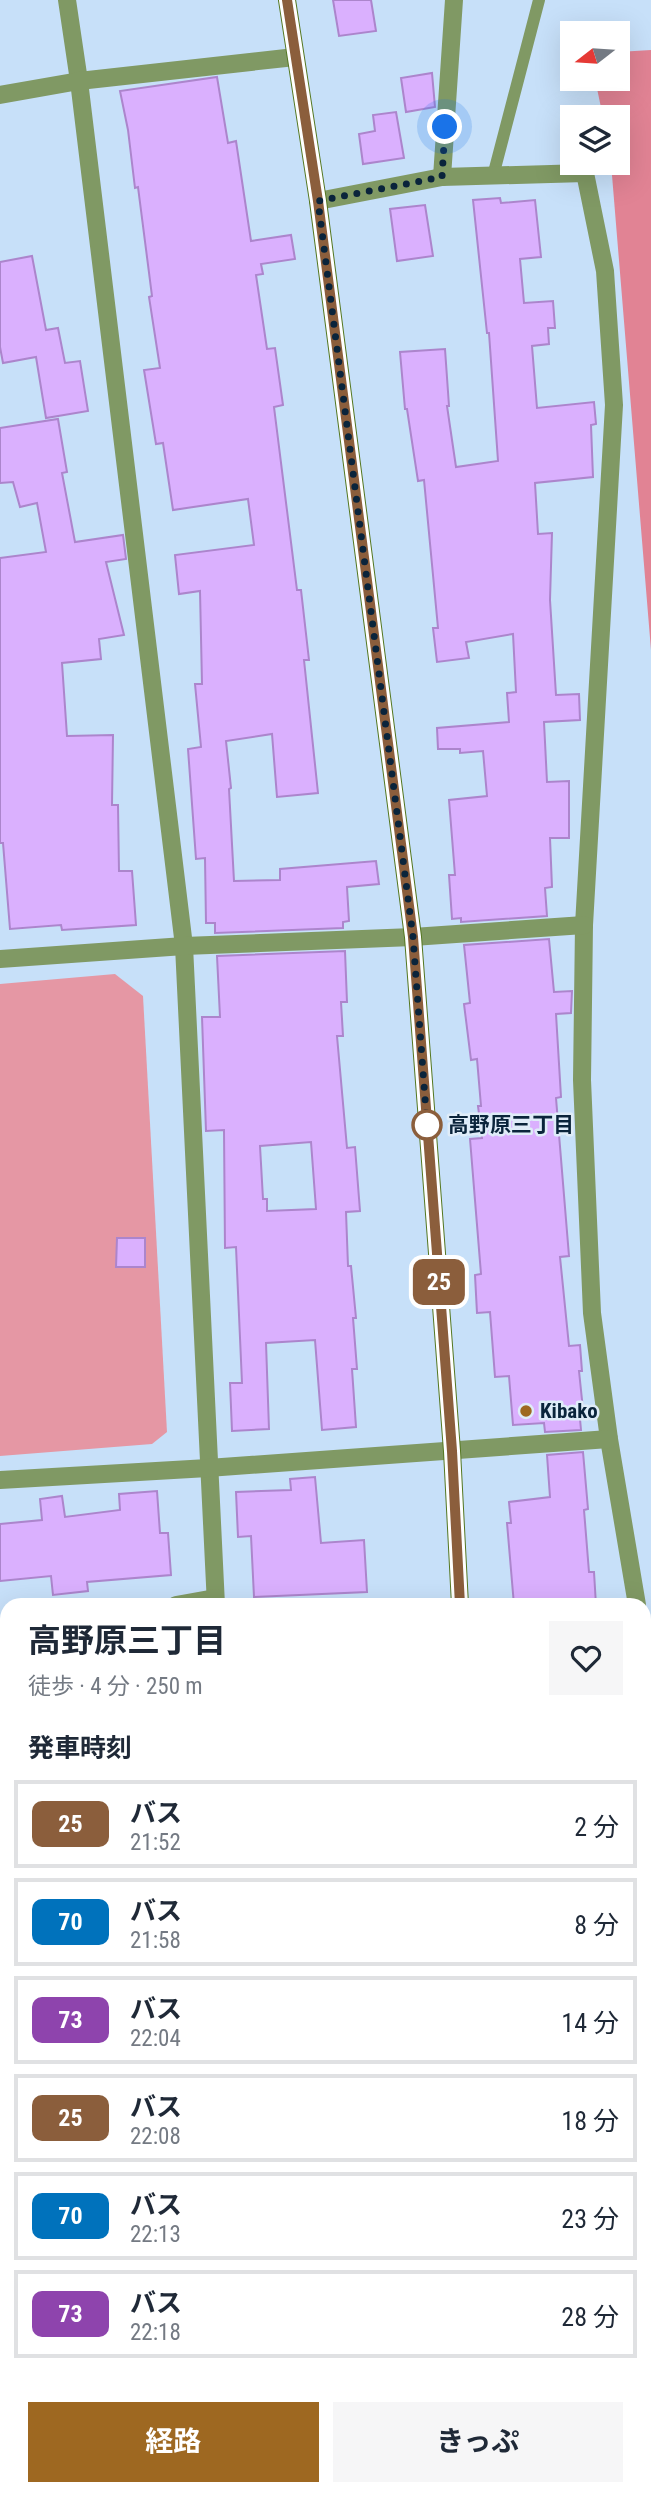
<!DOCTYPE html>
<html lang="ja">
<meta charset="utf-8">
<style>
body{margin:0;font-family:"Roboto Condensed","Noto Sans JP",sans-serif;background:#f6f6f7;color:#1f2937;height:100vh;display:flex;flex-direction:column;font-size:26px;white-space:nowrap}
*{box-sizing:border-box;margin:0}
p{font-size:23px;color:#747a83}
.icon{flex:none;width:38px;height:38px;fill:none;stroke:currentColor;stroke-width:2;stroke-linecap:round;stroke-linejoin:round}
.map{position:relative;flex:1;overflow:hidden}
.sheet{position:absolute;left:0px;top:1598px;width:651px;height:898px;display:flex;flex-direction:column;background:#fff;border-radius:21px 21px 0 0;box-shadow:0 7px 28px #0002}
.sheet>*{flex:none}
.badge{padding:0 14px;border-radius:10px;font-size:24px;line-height:46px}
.needle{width:46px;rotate:253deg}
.buttons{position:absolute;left:560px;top:21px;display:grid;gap:14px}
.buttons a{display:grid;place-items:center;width:70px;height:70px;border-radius:0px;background:#fff;box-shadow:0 7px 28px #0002;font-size:35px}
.you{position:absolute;width:35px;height:35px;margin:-18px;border:5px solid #fff;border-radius:50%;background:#1a73e8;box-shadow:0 0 0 10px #1a73e833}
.map>.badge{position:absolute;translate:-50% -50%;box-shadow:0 0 0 4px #fff}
h2{padding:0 28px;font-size:26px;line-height:63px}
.round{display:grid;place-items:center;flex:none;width:74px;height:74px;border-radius:0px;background:#f6f6f7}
.summary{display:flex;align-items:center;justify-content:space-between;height:119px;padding:0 28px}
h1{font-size:33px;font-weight:700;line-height:52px}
.action{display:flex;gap:14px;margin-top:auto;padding:14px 28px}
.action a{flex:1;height:80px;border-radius:0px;background:#9e6821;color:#fff;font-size:28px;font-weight:700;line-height:80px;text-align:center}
.action a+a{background:#f6f6f7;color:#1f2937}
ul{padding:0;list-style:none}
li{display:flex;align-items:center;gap:21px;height:88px;margin:0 14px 10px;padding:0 14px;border:4px solid #e0e1e3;border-radius:0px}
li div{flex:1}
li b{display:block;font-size:26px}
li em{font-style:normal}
li .badge{min-width:77px;font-weight:700;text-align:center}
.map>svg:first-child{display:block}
.green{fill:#e597a4}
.forest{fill:#e18394}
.building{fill:#dab0fe;stroke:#ac85cc;stroke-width:2;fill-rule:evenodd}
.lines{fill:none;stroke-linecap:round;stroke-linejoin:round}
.lane{stroke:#809964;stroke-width:12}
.street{stroke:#809964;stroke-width:18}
.secondary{stroke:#547720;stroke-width:18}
.line-casing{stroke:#fff;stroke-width:16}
.line{stroke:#8b5e3c;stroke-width:10}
.walk{stroke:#0a243b;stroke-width:7;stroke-dasharray:0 12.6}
.stop-dot{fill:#fff;stroke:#8b5e3c;stroke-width:3.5}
.poi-dot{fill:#9e6821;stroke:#dfecf8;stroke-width:2.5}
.labels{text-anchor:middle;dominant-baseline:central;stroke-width:5;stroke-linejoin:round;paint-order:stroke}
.stop-label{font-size:21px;font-weight:bold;fill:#0a243b;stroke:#dfecf8;text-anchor:start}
.poi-label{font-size:21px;font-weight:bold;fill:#0a243b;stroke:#dfecf8;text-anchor:start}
</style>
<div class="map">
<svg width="651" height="2495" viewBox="0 0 651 2495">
<rect width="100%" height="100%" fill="#c7e0f9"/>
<polygon class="green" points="115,974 143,996 167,1432 152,1444 0,1456 0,984"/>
<polygon class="forest" points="651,50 651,650 611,163 618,163 618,117 603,117 595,79 618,79 618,52"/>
<g class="building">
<polygon points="333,0 371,0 376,31 339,36"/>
<polygon points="432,73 435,107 406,112 401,78"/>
<polygon points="217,77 228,143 236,141 251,241 291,235 295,259 261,264 263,274 256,275 267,349 275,348 283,405 274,407 297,590 301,590 309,660 304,660 318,793 277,797 272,734 226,741 231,788 229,789 234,881 280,880 280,869 376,861 379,884 347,887 349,921 343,922 343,928 215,933 215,923 206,923 205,858 196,859 188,749 201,747 195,684 202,684 200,591 179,594 175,555 254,545 248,499 173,510 163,443 156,444 144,370 160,368 149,297 152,296 138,187 135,188 128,130 120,91"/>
<polygon points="396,112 404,158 363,164 359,134 375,131 373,115"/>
<polygon points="500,198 501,203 535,200 541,257 520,259 524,303 553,301 555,328 548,328 549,344 532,346 537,408 594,402 596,424 591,425 593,477 535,483 538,534 552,533 550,600 556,695 579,694 580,720 544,722 547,782 569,781 569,838 550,838 552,887 545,888 547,916 461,922 461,918 452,919 449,875 455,875 449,800 487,796 483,751 460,753 460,749 438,749 437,728 509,722 507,693 516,692 513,634 466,642 469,658 437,662 433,628 438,628 424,480 418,481 407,409 405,409 400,352 445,349 449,406 447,406 456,467 498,461 489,333 487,333 473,200"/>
<polygon points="425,205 433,256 397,261 390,209"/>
<polygon points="32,256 46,330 58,328 65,363 80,361 88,411 46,418 36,357 3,363 0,347 0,262"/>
<polygon points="58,419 67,472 62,473 75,542 123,535 126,559 106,562 124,635 99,639 101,659 62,663 67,736 113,735 112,805 118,805 119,871 132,871 136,925 62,930 61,925 10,929 3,843 0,843 0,558 46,552 37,503 20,507 13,482 0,483 0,428"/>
<polygon points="549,939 554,992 572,991 571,1013 556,1014 561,1097 556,1098 569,1256 560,1257 569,1346 580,1345 582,1371 579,1371 584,1419 580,1419 581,1430 545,1432 544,1423 513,1425 509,1376 495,1377 490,1312 477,1313 475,1275 481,1274 470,1139 482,1138 478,1106 481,1106 477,1059 471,1060 464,1004 470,1003 464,945"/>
<path d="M345 951 347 1002H341L343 1036H337L347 1148 355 1147 360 1211 346 1212 348 1266H351L356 1318H353L357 1369H352L356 1427 322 1430 315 1340 266 1343 269 1429 232 1431 230 1383H242L236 1247 225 1248 224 1130 206 1131 202 1017H220L217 956ZM311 1142 316 1209 267 1211V1199H263L260 1146Z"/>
<polygon points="117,1238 145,1238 145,1267 116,1267"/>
<polygon points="583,1452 588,1509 584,1510 589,1572 594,1572 596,1605 514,1605 507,1523 511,1523 509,1502 550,1497 547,1455"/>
<polygon points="315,1477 321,1543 364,1540 367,1592 254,1597 251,1536 238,1537 236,1492 291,1490 290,1479"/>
<polygon points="157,1491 160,1533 168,1533 171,1575 87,1582 88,1591 53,1595 51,1576 0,1581 0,1524 42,1520 40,1499 62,1496 65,1517 120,1510 119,1494"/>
</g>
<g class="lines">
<polyline class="lane" points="493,176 539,0"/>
<g class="street">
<polyline points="67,0 79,81 184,946 216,1605"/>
<polyline points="0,95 79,81 295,57"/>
<polyline points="442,177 454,0"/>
<polyline points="318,201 442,177 585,173 605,271 614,405 584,925 582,1080 592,1313 609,1439 637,1605"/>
<polyline points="0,959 184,946 413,937 584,925"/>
<polyline points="0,1480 208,1468 609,1439"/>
<polyline points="176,1605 215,1598"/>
<polyline points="0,1636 7,1635"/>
<polyline points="644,1645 651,1686"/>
<polyline points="0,2287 7,2286"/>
<polyline points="644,2317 651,2309"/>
<polyline points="644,2333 649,2495"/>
<polyline points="0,2485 7,2484"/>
<polyline points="75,2488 75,2495"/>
<polyline points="284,2488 284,2495"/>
</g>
<g class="secondary">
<polyline points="287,0 318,201 413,937 452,1451 460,1605"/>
<polyline points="505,2488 505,2495"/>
</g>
</g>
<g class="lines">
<defs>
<polyline id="line" points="287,0 318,201 413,937 452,1451 460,1605"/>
</defs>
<use href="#line" class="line-casing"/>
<use href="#line" class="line"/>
<polyline class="walk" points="427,1125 413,937 318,201 442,177 445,127"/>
</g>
<circle class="stop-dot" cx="427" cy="1125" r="14"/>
<circle class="poi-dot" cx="526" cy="1411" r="7"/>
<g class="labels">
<g class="stop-label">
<text x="448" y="1125">高野原三丁目</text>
</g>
<g class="poi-label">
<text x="540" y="1411">Kibako</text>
</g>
</g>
</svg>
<div class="buttons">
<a><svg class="needle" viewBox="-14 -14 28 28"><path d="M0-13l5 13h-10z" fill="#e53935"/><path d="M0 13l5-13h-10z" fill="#747a83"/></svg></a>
<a><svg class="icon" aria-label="layers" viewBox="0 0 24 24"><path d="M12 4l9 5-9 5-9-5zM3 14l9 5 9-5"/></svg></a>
</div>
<div class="you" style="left:445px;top:127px"></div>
<b class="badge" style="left:439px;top:1282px;background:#8b5e3c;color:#fff">25</b>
<section class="sheet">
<div class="summary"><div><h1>高野原三丁目</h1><p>徒歩 · 4 分 · 250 m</p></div><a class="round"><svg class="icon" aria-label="heart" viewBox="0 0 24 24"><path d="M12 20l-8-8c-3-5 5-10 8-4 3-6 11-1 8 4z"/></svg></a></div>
<h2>発車時刻</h2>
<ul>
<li><span class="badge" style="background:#8b5e3c;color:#fff">25</span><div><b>バス</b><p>21:52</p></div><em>2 分</em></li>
<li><span class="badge" style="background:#0072bc;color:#fff">70</span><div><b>バス</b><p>21:58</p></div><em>8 分</em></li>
<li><span class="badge" style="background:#8e44ad;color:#fff">73</span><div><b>バス</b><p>22:04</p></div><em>14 分</em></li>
<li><span class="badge" style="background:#8b5e3c;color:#fff">25</span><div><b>バス</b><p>22:08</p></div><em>18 分</em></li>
<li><span class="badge" style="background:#0072bc;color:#fff">70</span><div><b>バス</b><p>22:13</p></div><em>23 分</em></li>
<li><span class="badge" style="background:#8e44ad;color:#fff">73</span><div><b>バス</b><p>22:18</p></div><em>28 分</em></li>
</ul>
<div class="action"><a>経路</a><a>きっぷ</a></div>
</section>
</div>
